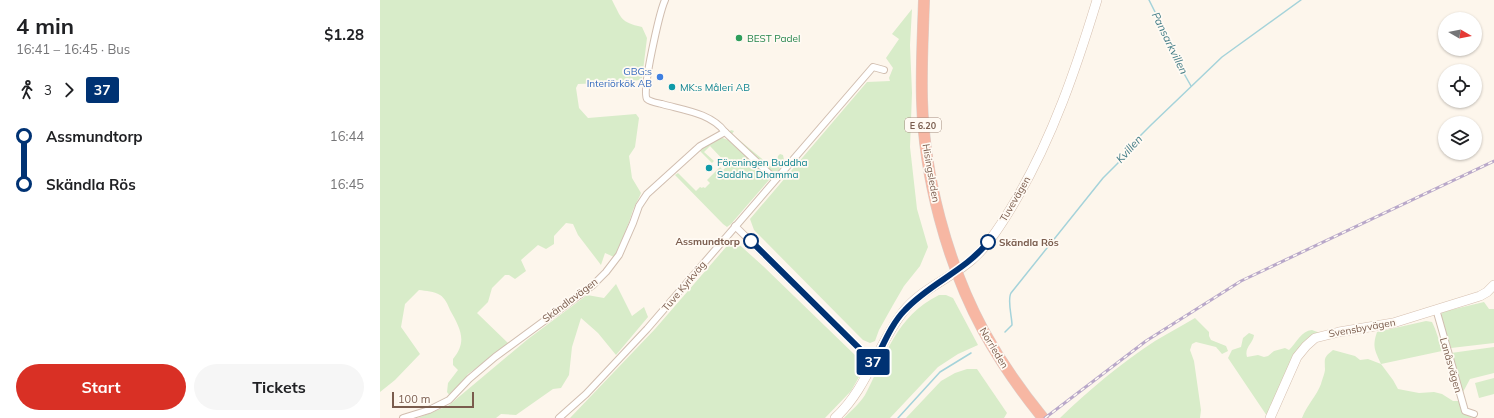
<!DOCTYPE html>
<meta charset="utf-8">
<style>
body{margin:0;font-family:Mulish,sans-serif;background:#f6f6f6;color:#202124;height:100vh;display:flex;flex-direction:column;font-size:15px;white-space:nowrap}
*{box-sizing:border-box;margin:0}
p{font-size:13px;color:#757577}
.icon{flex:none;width:22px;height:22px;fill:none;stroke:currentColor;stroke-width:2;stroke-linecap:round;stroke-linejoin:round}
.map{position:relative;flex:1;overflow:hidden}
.details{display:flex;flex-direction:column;background:#fff;width:380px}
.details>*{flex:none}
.badge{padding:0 8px;border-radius:3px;font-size:14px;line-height:26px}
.needle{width:26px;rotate:99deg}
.fabs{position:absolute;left:1058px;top:12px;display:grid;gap:8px}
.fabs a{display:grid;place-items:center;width:44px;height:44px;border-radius:50%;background:#fff;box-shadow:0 1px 3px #0004;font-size:20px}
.scale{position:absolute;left:12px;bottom:10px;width:82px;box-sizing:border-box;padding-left:4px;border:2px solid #7a5c4d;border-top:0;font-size:11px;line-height:14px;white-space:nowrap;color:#7a5c4d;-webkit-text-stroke:3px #fffaf3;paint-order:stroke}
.map>.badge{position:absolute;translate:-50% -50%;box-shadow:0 0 0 2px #fff}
.legs{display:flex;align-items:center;gap:6px;height:44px;padding:0 16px;font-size:13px}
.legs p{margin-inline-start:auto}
.summary{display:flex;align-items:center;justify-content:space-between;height:68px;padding:0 16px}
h1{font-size:22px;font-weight:700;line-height:30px}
.cta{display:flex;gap:8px;margin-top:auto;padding:8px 16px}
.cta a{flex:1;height:46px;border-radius:24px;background:#d93025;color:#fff;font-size:16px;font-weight:700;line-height:46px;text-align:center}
.cta a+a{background:#f6f6f6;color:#202124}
ul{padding:0 16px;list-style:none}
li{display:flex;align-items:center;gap:14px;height:48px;font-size:15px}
li i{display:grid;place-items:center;width:6px;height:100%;margin:0 5px;background:currentColor}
li i::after{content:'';width:10px;height:10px;margin:-5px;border:3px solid;border-radius:50%;background:#fff}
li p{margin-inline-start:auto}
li:first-child i{background:linear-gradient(#0000 50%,currentColor 0)}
li:last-child i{background:linear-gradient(currentColor 50%,#0000 0)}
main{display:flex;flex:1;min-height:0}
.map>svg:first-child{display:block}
.green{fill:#d8ecc9}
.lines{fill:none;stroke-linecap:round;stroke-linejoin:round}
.stream{stroke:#a5d3da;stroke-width:1.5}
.street-casing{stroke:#d1beb0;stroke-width:8}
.secondary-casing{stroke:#d6c0b0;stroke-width:10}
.highway-casing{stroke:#dad1cd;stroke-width:12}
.street{stroke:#fff;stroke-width:6}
.secondary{stroke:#fff;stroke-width:9}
.highway{stroke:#f7b7a3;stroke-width:11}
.rail-casing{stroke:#b9a8c9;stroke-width:3}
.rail{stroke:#fffaf3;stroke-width:1.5;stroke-dasharray:4.5;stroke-linecap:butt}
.line-1-casing{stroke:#fff;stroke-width:9}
.line-1{stroke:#003273;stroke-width:6}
.leisure-dot{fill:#2e9e5b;stroke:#fffaf3;stroke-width:1.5}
.shop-dot{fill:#3f7fe0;stroke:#fffaf3;stroke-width:1.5}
.culture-dot{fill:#0f9aa8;stroke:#fffaf3;stroke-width:1.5}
.stop-1-dot{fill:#fff;stroke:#003273;stroke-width:2}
.labels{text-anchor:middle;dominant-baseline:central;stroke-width:3.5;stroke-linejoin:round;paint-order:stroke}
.shield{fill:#fffaf3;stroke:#a28b7f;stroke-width:1}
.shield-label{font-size:9px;font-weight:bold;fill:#7a5c4d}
.leisure-label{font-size:10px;fill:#27864d;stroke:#fffaf3;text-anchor:start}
.shop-label{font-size:10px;fill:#366cbe;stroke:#fffaf3;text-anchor:end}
.culture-label{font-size:10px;fill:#0d838f;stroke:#fffaf3;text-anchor:start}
.street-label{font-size:10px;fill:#7a5c4d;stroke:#fffaf3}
.stop-label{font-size:10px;font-weight:bold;fill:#7a5c4d;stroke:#fffaf3;text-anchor:end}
.water-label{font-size:11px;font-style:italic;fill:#437c86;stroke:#fffaf3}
</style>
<main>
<section class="details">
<div class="summary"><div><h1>4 min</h1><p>16:41 – 16:45 · Bus</p></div><b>$1.28</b></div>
<div class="legs"><svg class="icon" aria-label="walk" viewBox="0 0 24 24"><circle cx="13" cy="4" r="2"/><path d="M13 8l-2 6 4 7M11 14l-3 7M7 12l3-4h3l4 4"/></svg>3<svg class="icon" aria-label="forward" viewBox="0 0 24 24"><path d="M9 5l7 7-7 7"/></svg><b class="badge" style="background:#003273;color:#fff">37</b></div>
<ul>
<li><i style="color:#003273"></i><b>Assmundtorp</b><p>16:44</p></li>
<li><i style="color:#003273"></i><b>Skändla Rös</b><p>16:45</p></li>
</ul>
<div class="cta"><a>Start</a><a>Tickets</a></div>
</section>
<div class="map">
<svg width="1114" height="418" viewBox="0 0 1114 418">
<rect width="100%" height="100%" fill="#fdf6ec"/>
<g class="green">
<path d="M0 0H232C242 19 240 22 262 27L267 38 262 79 251 82 198 84 196 88 199 108 208 118 256 114 259 118 255 147 249 156 252 178 261 193C259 199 255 204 253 210 248 226 242 242 234 257L225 253 221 265 198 235 193 224 186 223 174 236V244L166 249 158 245 141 260 146 271 135 279 129 275H125L112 288 108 302 97 313 129 344 88 374 80 387 70 396 67 392 68 383 78 370 73 365V359C88 341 80 328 70 310 68 305 65 298 60 295 54 291 46 291 39 290L25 304 21 327 40 354 15 380 0 392Z"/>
<polygon points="532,9 530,45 532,93 530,147 537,209 548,247 540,266 524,286 513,305 499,330 495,341 490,343 483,340 474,331 374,230 370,219 487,82 510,81 509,78 513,68 506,58 519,39 512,34"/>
<polygon points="351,130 354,131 352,134 392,167 397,161 398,156 400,154 403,155 404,160 398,172 392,174 349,132"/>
<polygon points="340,137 348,140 388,176 389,180 351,224 347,227 343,224 295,175 298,173 316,191 320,187 322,188 323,187 325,188 330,183 327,180 340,167 343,170 348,165 330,146 324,152 334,161 332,163 320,151 321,148"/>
<polygon points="353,239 383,266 476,356 483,370 471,391 445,418 190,418 275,329"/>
<polygon points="236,284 252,316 264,307 268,317 236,355 218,333 201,318 192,347 189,375 181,388 173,389 136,415 121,414 116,418 38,418 68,406 148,339 207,295 224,298"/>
<path d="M559 295H566L573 298 598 345 578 354 558 367 510 418H464C471 411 480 403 485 395 506 356 516 316 559 295Z"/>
<polygon points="1104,302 1109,309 1114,309 1114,343 1071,348 1061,317 1062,312"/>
<path d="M815 318 829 332V336L831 340 846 346 848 351 842 354 836 347 816 342 812 344 810 350 814 361 821 410 820 418H680C709 390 741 363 775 341 788 333 802 326 815 318Z"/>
<path d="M1046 321 1052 322C1057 332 1059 341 1062 351L1001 364 1013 380 1018 389 1039 393 1054 392 1062 394 1073 401H1085L1090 417 1094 418H922C927 405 937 395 941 384 942 380 945 373 945 369 945 358 943 358 953 350L975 356 980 360 988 359 1001 364C995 350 992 347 997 332Z"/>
<path d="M932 330 940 333 930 340 887 416 848 358 852 350 861 347 863 338 869 333 874 335C873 344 864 347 867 357L878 355 884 357 888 356 894 351 905 348 909 350C917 342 921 331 932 330Z"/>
<polygon points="1114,347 1114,373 1090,379 1083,392 1081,392 1071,353"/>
<polygon points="587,369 597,369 627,413 624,418 526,418 561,381 575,373"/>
<polygon points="1114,378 1114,394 1099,398 1095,383"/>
</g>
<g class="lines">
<g class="stream">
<polyline points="769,0 785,32 798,63 811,86"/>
<path d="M625 332 632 325C632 317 627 300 631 293L723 178 738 163 750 146 771 125 842 57 921 0"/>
<polyline points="518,418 560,372 591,353"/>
</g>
<defs>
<g id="street">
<path d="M285 0C280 11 261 92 267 99 270 102 278 103 282 104 303 110 331 113 345 132"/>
<polyline points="355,226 494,363"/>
<polyline points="1056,309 1085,411 1094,414"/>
<polyline points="23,418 49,410 69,400 89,379 115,357 213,285 226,272 239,255 253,223 259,206 267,194 320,146 345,132 395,179"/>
<polyline points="179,418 206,394 267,329 493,67 504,70"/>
</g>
<g id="secondary">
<path d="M455 418C487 389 497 345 523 312 543 286 578 276 599 253 614 237 626 217 637 198 673 136 696 69 717 0"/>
<polyline points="890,418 917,357 926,346 935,338 959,332 1013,323 1100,296 1107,292 1114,285"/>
</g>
<path id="highway" d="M544 0C543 33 541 67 542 100 544 176 567 263 603 330 620 361 641 391 663 418"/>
</defs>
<use href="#street" class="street-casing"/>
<use href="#secondary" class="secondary-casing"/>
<use href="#highway" class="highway-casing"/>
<use href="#street" class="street"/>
<use href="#secondary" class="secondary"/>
<use href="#highway" class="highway"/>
<defs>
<polyline id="rail" points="665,418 766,341 861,281 1114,161"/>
</defs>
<use href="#rail" class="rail-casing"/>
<use href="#rail" class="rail"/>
</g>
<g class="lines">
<defs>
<path id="line-1" d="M371 241 494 363C503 346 511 324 525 310 550 283 585 271 608 242"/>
</defs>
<use href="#line-1" class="line-1-casing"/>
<use href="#line-1" class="line-1"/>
</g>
<circle class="leisure-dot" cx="359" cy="38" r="4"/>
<circle class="shop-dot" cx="280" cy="77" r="4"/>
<g class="culture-dot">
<circle cx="292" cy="87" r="4"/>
<circle cx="329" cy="168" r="4"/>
</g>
<g class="stop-1-dot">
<circle cx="371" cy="241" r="7"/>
<circle cx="608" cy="242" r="7"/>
</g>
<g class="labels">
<rect class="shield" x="525" y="118" width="36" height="14" rx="3"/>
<g class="shield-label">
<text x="543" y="125">E 6.20</text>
</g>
<g class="leisure-label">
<text x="367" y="38">BEST Padel</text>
</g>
<g class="shop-label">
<text x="272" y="71">GBG:s<tspan x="272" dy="12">Interiörkök AB</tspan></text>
</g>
<g class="culture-label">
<text x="300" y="87">MK:s Måleri AB</text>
<text x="337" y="162">Föreningen Buddha<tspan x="337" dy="12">Saddha Dhamma</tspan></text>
</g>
<g class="street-label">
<text transform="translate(551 173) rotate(80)">Hisingsleden</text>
<text transform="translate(635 199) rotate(-60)">Tuvevägen</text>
<text transform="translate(304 286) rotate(-50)">Tuve Kyrkväg</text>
<text transform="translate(190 300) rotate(-37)">Skändlavägen</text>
<text transform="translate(982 328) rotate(-10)">Svensbyvägen</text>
<text transform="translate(614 348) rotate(59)">Norrleden</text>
<text transform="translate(1071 365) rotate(74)">Lanåsvägen</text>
</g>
<g class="stop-label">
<text x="360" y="241">Assmundtorp</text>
<text x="619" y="242" text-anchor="start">Skändla Rös</text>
</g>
<g class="water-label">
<text transform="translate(790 43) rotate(64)">Pansarkvillen</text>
<text transform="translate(749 149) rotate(-48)">Kvillen</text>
</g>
</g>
</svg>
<div class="fabs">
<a><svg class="needle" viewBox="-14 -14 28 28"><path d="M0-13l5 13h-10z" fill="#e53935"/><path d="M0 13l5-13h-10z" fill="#757577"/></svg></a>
<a><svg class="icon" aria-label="locate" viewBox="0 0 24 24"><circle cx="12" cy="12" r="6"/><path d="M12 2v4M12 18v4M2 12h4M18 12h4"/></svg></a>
<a><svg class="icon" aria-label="layers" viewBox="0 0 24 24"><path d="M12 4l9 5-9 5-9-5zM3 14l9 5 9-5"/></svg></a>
</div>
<div class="scale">100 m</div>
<b class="badge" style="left:493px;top:362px;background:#003273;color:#fff">37</b>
</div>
</main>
